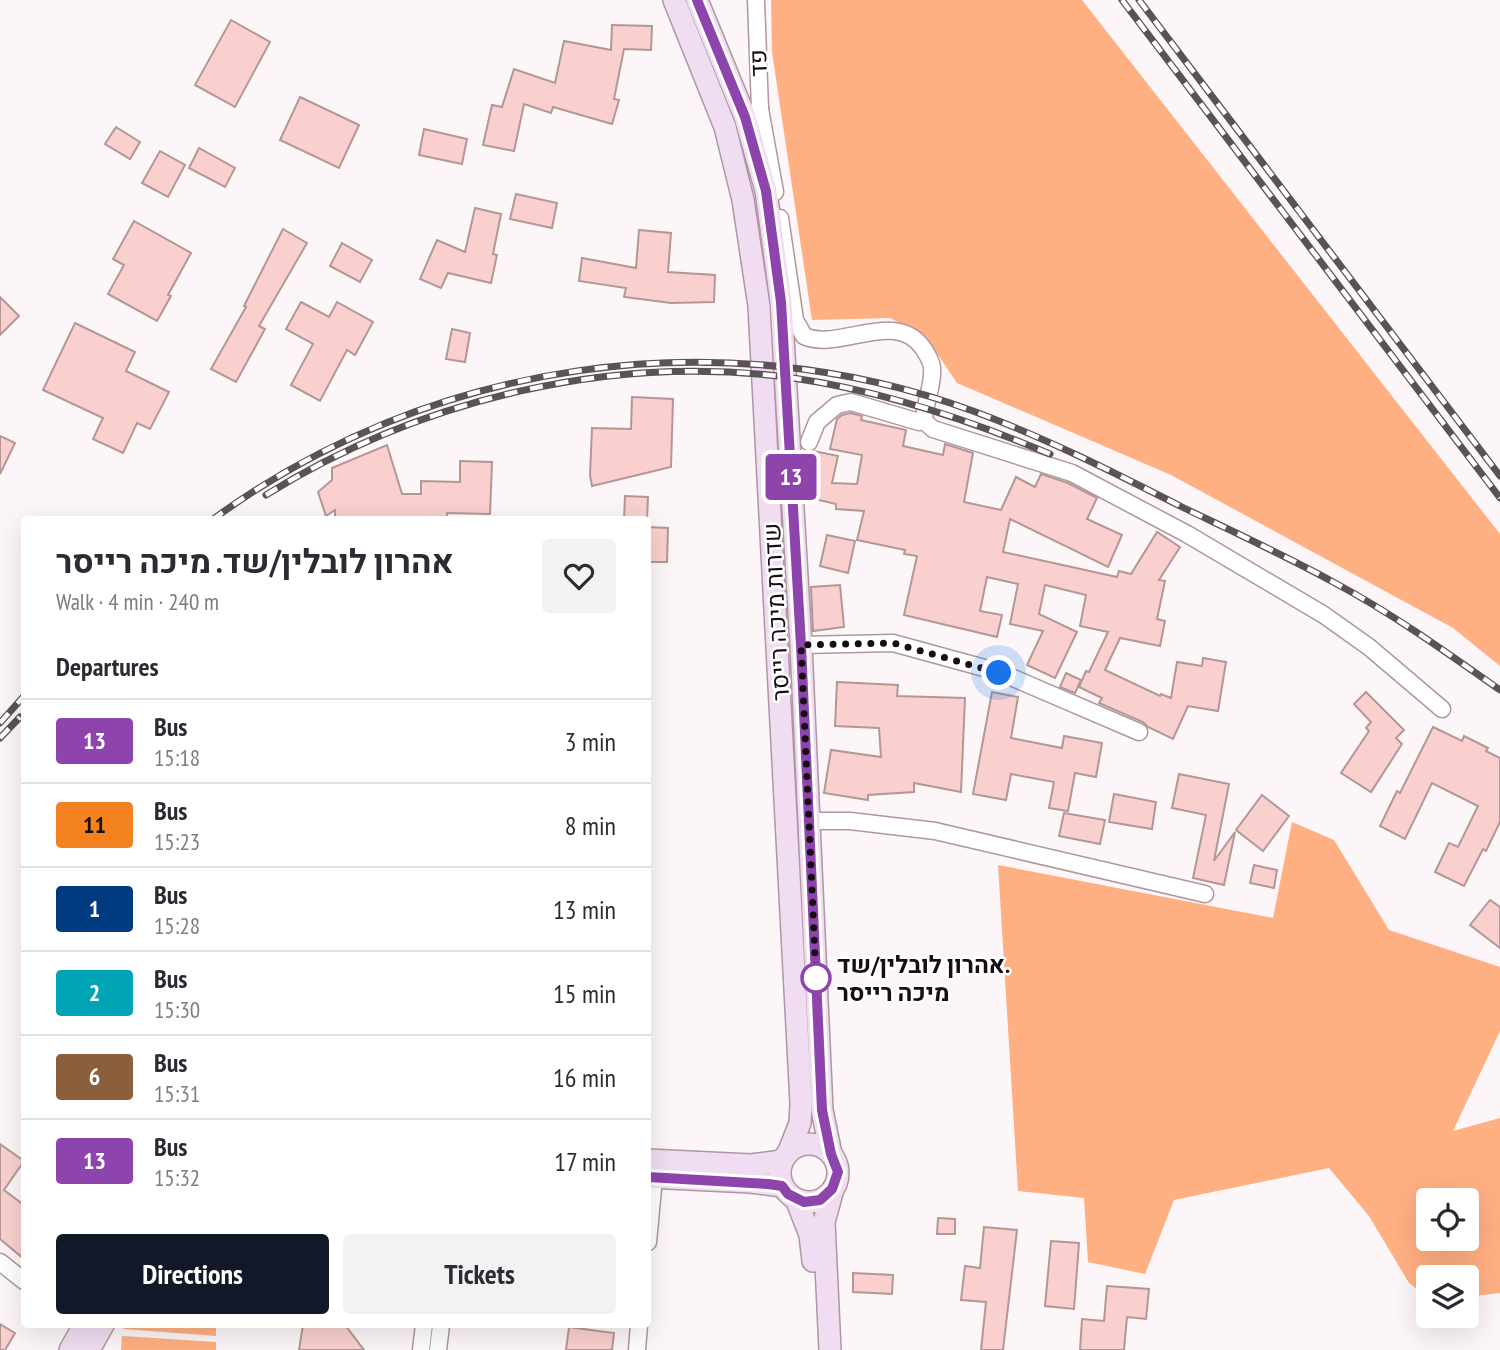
<!DOCTYPE html>
<meta charset="utf-8">
<style>
body{margin:0;font-family:"PT Sans Narrow",Heebo,sans-serif;background:#f2f2f3;color:#2b2b33;height:100vh;display:flex;flex-direction:column;font-size:26px;white-space:nowrap}
*{box-sizing:border-box;margin:0}
p{font-size:23px;color:#7c7c81}
.icon{flex:none;width:38px;height:38px;fill:none;stroke:currentColor;stroke-width:2;stroke-linecap:round;stroke-linejoin:round}
.map{position:relative;flex:1;overflow:hidden}
.sheet{position:absolute;left:21px;top:516px;width:630px;height:812px;display:flex;flex-direction:column;background:#fff;border-radius:7px;box-shadow:0 7px 28px #0002}
.sheet>*{flex:none}
.badge{padding:0 14px;border-radius:5px;font-size:24px;line-height:46px}
.fabs{position:absolute;left:1416px;top:1188px;display:grid;gap:14px}
.fabs a{display:grid;place-items:center;width:63px;height:63px;border-radius:7px;background:#fff;box-shadow:0 7px 28px #0002;font-size:35px}
.you{position:absolute;width:35px;height:35px;margin:-18px;border:5px solid #fff;border-radius:50%;background:#1a73e8;box-shadow:0 0 0 10px #1a73e833}
.map>.badge{position:absolute;translate:-50% -50%;box-shadow:0 0 0 4px #fff}
h2{padding:0 35px;font-size:26px;line-height:63px}
.round{display:grid;place-items:center;flex:none;width:74px;height:74px;border-radius:7px;background:#f2f2f3}
.headline{display:flex;align-items:center;justify-content:space-between;height:119px;padding:0 35px}
h1{font-size:33px;font-weight:700;line-height:52px}
.primary-button{display:flex;gap:14px;margin-top:auto;padding:14px 35px}
.primary-button a{flex:1;height:80px;border-radius:7px;background:#111827;color:#fff;font-size:28px;font-weight:700;line-height:80px;text-align:center}
.primary-button a+a{background:#f2f2f3;color:#2b2b33}
ul{padding:0;list-style:none}
li{display:flex;align-items:center;gap:21px;height:84px;padding:0 35px;border-top:2px solid #e1e1e2}
li div{flex:1}
li b{display:block;font-size:26px}
li em{font-style:normal}
li .badge{min-width:77px;font-weight:700;text-align:center}
.map>svg:first-child{display:block}
.green{fill:#ffb082;fill-rule:evenodd}
.building{fill:#f9d0ce;stroke:#b39795;stroke-width:2}
.lines{fill:none;stroke-linecap:round;stroke-linejoin:round}
.street-casing{stroke:#b096a0;stroke-width:19}
.secondary-casing{stroke:#b096a0;stroke-width:24}
.street{stroke:#fff;stroke-width:16}
.secondary{stroke:#f0ddf2;stroke-width:21}
.rail-casing{stroke:#5a5255;stroke-width:7}
.rail{stroke:#fff;stroke-width:4.5;stroke-dasharray:13;stroke-linecap:butt}
.line-casing{stroke:#fff;stroke-width:16}
.line{stroke:#8e44ad;stroke-width:10}
.walk{stroke:#170e11;stroke-width:7;stroke-dasharray:0 12.6}
.stop-dot{fill:#fff;stroke:#8e44ad;stroke-width:3.5}
.labels{text-anchor:middle;dominant-baseline:central;stroke-width:5;stroke-linejoin:round;paint-order:stroke}
.street-label{font-size:24px;fill:#170e11;stroke:#fff}
.stop-label{font-size:24px;font-weight:bold;fill:#170e11;stroke:#fff;text-anchor:start}
</style>
<div class="map">
<svg width="1500" height="1350" viewBox="0 0 1500 1350">
<rect width="100%" height="100%" fill="#fcf6f8"/>
<g class="green">
<polygon points="771,0 1082,0 1500,534 1500,666 1453,628 1171,475 957,383 926,337 890,318 812,320 772,52"/>
<path d="M1292 822 1334 840 1389 930 1500 967V1031L1453 1131 1500 1118V1293L1467 1297 1466 1278H1428V1298L1409 1283 1369 1216 1329 1168 1174 1200 1145 1274 1088 1262 1084 1198 1018 1191 998 865 1273 918ZM1466 1200V1239H1428V1200Z"/>
<polygon points="125,1325 216,1325 216,1336 123,1329"/>
<polygon points="122,1336 216,1342 216,1350 121,1350"/>
</g>
<g class="building">
<polygon points="231,20 270,42 235,107 195,85"/>
<polygon points="612,25 652,26 651,50 624,49 614,99 619,100 612,124 553,107 551,113 524,104 514,151 483,145 492,105 502,107 514,69 555,83 564,41 611,50"/>
<polygon points="300,97 359,125 339,168 280,140"/>
<polygon points="116,127 140,142 130,159 105,144"/>
<polygon points="424,129 467,139 462,164 419,155"/>
<polygon points="199,148 235,168 225,187 189,168"/>
<polygon points="160,151 185,165 168,197 142,183"/>
<polygon points="516,194 557,203 552,228 510,219"/>
<polygon points="475,208 501,214 493,254 497,255 491,283 448,273 441,288 420,279 437,240 465,252"/>
<polygon points="134,221 191,253 168,295 171,296 157,321 108,294 124,265 113,259"/>
<polygon points="283,229 307,243 259,326 265,329 236,382 211,369 246,307 244,306"/>
<polygon points="639,230 671,233 668,272 715,275 714,302 671,303 624,297 626,288 579,281 582,258 636,268"/>
<polygon points="342,243 372,260 360,282 330,266"/>
<polygon points="0,297 19,316 0,335"/>
<polygon points="301,302 329,317 337,302 373,322 355,355 347,350 320,401 291,385 313,344 286,329"/>
<polygon points="75,323 135,352 126,371 169,392 150,429 137,423 123,453 93,439 103,418 43,390"/>
<polygon points="452,329 470,333 465,362 446,359"/>
<polygon points="632,397 673,399 671,467 592,486 590,475 592,428 631,429"/>
<polygon points="851,413 862,416 861,420 906,430 903,446 943,455 945,444 973,453 964,502 1001,510 1016,477 1035,487 1041,474 1068,483 1097,498 1087,519 1122,535 1108,567 1010,519 1003,552 1117,577 1119,571 1131,574 1157,532 1180,547 1159,580 1165,581 1157,619 1165,621 1160,646 1120,638 1105,670 1160,696 1161,694 1171,698 1177,662 1202,666 1203,658 1226,662 1218,711 1188,706 1173,739 1148,727 1143,722 1099,703 1102,698 1079,687 1086,671 1089,672 1108,632 1080,626 1086,595 1045,585 1039,614 1077,632 1055,678 1027,665 1043,631 1010,624 1018,584 987,577 980,611 1002,615 997,637 904,615 917,556 904,554 905,550 857,540 864,511 836,509 836,504 806,497 804,463 806,452 814,451 838,456 832,483 857,484 862,455 830,449 837,419 842,415"/>
<polygon points="0,436 15,443 0,474"/>
<polygon points="387,445 402,494 421,494 421,481 460,482 460,461 492,462 490,514 447,513 447,520 335,520 335,510 326,516 318,492 332,480 332,468"/>
<polygon points="625,496 648,497 647,520 624,520"/>
<polygon points="648,527 668,528 667,562 648,562"/>
<polygon points="827,535 855,541 848,573 820,566"/>
<polygon points="840,585 844,627 813,631 811,587"/>
<polygon points="1066,673 1081,680 1075,693 1060,687"/>
<polygon points="837,682 898,685 897,696 965,698 961,792 914,783 914,792 868,795 868,800 824,793 831,750 881,757 879,728 835,726"/>
<polygon points="992,692 1018,697 1011,738 1062,748 1064,736 1102,743 1096,777 1075,773 1068,811 1049,808 1054,782 1011,774 1006,800 973,794"/>
<polygon points="1366,692 1404,730 1396,738 1402,744 1371,792 1341,773 1369,731 1366,728 1371,722 1354,704"/>
<polygon points="1433,727 1462,741 1464,736 1488,748 1486,751 1500,758 1500,822 1486,851 1483,849 1464,886 1435,872 1449,843 1458,847 1478,806 1432,783 1405,839 1380,826 1397,791 1400,793"/>
<polygon points="1179,774 1229,784 1214,861 1235,832 1224,885 1193,878 1206,815 1172,808"/>
<polygon points="1114,794 1156,802 1152,829 1109,822"/>
<polygon points="1262,795 1289,816 1263,851 1236,830"/>
<polygon points="1064,813 1105,820 1100,844 1059,836"/>
<polygon points="1254,865 1277,870 1274,888 1250,883"/>
<polygon points="1490,900 1500,907 1500,948 1470,925"/>
<polygon points="0,1144 24,1161 4,1190 24,1205 24,1259 0,1239"/>
<polygon points="938,1218 955,1219 955,1234 937,1234"/>
<polygon points="984,1227 1017,1230 1003,1350 981,1350 986,1302 961,1300 965,1266 980,1268"/>
<polygon points="1051,1241 1079,1243 1074,1309 1045,1306"/>
<polygon points="853,1273 893,1275 892,1294 853,1292"/>
<polygon points="1107,1286 1149,1289 1146,1319 1127,1317 1124,1350 1080,1350 1082,1319 1104,1321"/>
<polygon points="0,1324 15,1333 5,1350 0,1350"/>
<polygon points="303,1325 345,1325 364,1350 299,1350"/>
<polygon points="569,1327 614,1333 612,1350 566,1350"/>
</g>
<g class="lines">
<defs>
<g id="street">
<polyline points="760,109 775,192"/>
<polyline points="750,114 760,109 756,0"/>
<path d="M780 218 795 320 804 336C839 352 895 308 923 348 927 354 931 360 932 367 934 385 924 403 924 421L933 429 1072 473 1187 534 1324 615 1369 647 1442 709"/>
<polyline points="809,442 817,422 837,405 851,402 919,422 924,421"/>
<polyline points="801,645 893,643 999,672 1139,732"/>
<polyline points="809,821 850,821 935,831 1205,894"/>
<polyline points="648,1242 655,1167"/>
<polyline points="0,1262 24,1281"/>
<polyline points="421,1350 424,1325"/>
<polyline points="438,1350 441,1325"/>
<polyline points="637,1350 639,1325"/>
</g>
<g id="secondary">
<polyline points="674,0 725,127 743,200 759,306 801,1103 800,1123 789,1151"/>
<polyline points="697,0 745,117 766,191 781,302 801,645 822,1110 831,1154"/>
<circle cx="809" cy="1173" r="29"/>
<polyline points="648,1160 751,1165 782,1161"/>
<polyline points="648,1177 750,1182 782,1186"/>
<polyline points="796,1199 810,1235 813,1261"/>
<polyline points="70,1350 84,1325"/>
<polyline points="89,1350 103,1325"/>
<polyline points="830,1350 824,1222 833,1189"/>
</g>
</defs>
<use href="#street" class="street-casing"/>
<use href="#secondary" class="secondary-casing"/>
<use href="#street" class="street"/>
<use href="#secondary" class="secondary"/>
<defs>
<g id="rail">
<polyline points="1122,0 1500,498"/>
<polyline points="1139,0 1500,476"/>
<path d="M266 495C420 399 613 353 793 378 882 391 967 419 1050 454"/>
<path d="M212 520C430 360 719 318 973 411 1046 438 1115 473 1184 508 1234 532 1286 556 1335 583 1393 614 1446 652 1500 690"/>
<polyline points="0,723 24,696"/>
<polyline points="0,738 20,717"/>
</g>
</defs>
<use href="#rail" class="rail-casing"/>
<use href="#rail" class="rail"/>
</g>
<g class="lines">
<defs>
<polyline id="line" points="648,1177 768,1184 782,1186 788,1194 804,1202 820,1200 832,1189 838,1172 831,1154 822,1110 801,645 781,302 766,191 745,117 697,0"/>
</defs>
<use href="#line" class="line-casing"/>
<use href="#line" class="line"/>
<polyline class="walk" points="816,978 801,645 893,643 999,673"/>
</g>
<circle class="stop-dot" cx="816" cy="978" r="14"/>
<g class="labels">
<g class="street-label">
<text transform="translate(758 63) rotate(-92)">פד</text>
<text transform="translate(776 612) rotate(-93)">שדרות מיכה רייסר</text>
</g>
<g class="stop-label">
<text x="837" y="964">אהרון לובלין/שד.<tspan x="837" dy="28">מיכה רייסר</tspan></text>
</g>
</g>
</svg>
<div class="fabs">
<a><svg class="icon" aria-label="locate" viewBox="0 0 24 24"><circle cx="12" cy="12" r="6"/><path d="M12 2v4M12 18v4M2 12h4M18 12h4"/></svg></a>
<a><svg class="icon" aria-label="layers" viewBox="0 0 24 24"><path d="M12 4l9 5-9 5-9-5zM3 14l9 5 9-5"/></svg></a>
</div>
<div class="you" style="left:999px;top:673px"></div>
<b class="badge" style="left:791px;top:477px;background:#8e44ad;color:#fff">13</b>
<section class="sheet">
<div class="headline"><div><h1>אהרון לובלין/שד. מיכה רייסר</h1><p>Walk · 4 min · 240 m</p></div><a class="round"><svg class="icon" aria-label="heart" viewBox="0 0 24 24"><path d="M12 20l-8-8c-3-5 5-10 8-4 3-6 11-1 8 4z"/></svg></a></div>
<h2>Departures</h2>
<ul>
<li><span class="badge" style="background:#8e44ad;color:#fff">13</span><div><b>Bus</b><p>15:18</p></div><em>3 min</em></li>
<li><span class="badge" style="background:#f58220;color:#111">11</span><div><b>Bus</b><p>15:23</p></div><em>8 min</em></li>
<li><span class="badge" style="background:#003b80;color:#fff">1</span><div><b>Bus</b><p>15:28</p></div><em>13 min</em></li>
<li><span class="badge" style="background:#00a3b4;color:#fff">2</span><div><b>Bus</b><p>15:30</p></div><em>15 min</em></li>
<li><span class="badge" style="background:#8b5e3c;color:#fff">6</span><div><b>Bus</b><p>15:31</p></div><em>16 min</em></li>
<li><span class="badge" style="background:#8e44ad;color:#fff">13</span><div><b>Bus</b><p>15:32</p></div><em>17 min</em></li>
</ul>
<div class="primary-button"><a>Directions</a><a>Tickets</a></div>
</section>
</div>
